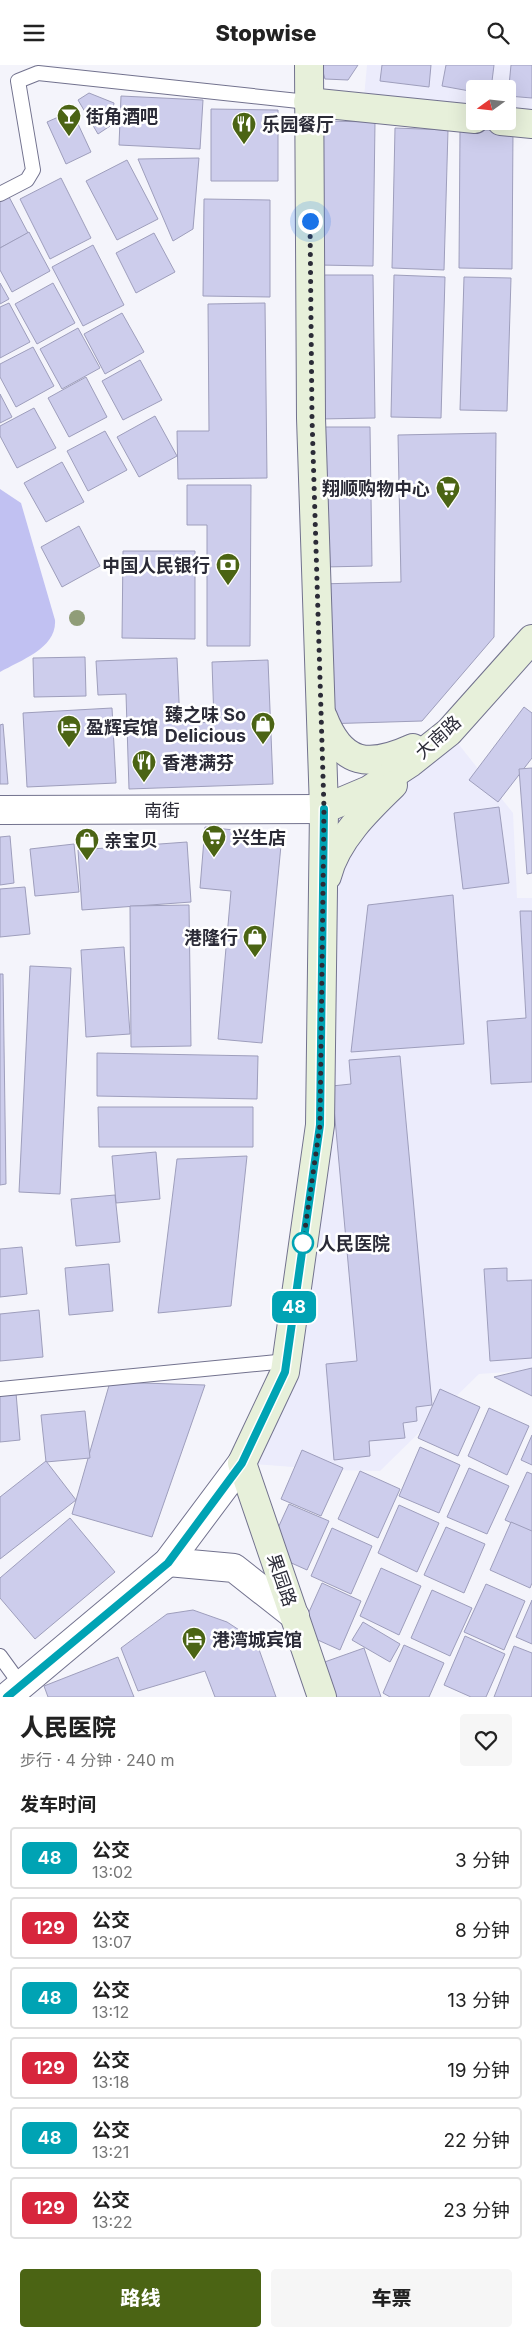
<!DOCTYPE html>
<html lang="zh">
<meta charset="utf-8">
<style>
body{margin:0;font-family:Inter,"Noto Sans SC",sans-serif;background:#f6f6f6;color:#222;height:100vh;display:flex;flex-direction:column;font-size:19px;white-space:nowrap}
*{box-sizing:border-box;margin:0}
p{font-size:16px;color:#767676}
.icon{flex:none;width:28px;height:28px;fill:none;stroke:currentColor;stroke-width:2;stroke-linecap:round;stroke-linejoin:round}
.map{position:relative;height:1632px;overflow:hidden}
.drawer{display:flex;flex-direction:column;background:#fff;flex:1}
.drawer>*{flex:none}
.badge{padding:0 10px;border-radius:8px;font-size:18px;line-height:32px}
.needle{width:32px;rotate:255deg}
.tools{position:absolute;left:466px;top:15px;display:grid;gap:10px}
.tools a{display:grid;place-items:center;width:50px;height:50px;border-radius:5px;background:#fff;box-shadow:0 5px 20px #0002;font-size:25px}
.you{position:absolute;width:25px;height:25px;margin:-12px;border:4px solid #fff;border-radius:50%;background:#1a73e8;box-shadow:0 0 0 8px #1a73e833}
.map>.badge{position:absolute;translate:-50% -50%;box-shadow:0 0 0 2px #fff}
h2{padding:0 20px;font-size:19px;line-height:45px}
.round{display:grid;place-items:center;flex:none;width:52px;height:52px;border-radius:5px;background:#f6f6f6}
.headline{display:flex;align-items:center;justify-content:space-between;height:85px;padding:0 20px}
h1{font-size:24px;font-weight:800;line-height:38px}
.action{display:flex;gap:10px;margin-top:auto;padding:10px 20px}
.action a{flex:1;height:58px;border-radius:5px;background:#4b6414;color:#fff;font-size:20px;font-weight:800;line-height:58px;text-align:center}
.action a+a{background:#f6f6f6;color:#222}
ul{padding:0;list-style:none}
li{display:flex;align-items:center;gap:15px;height:62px;margin:0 10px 8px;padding:0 10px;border:2px solid #e0e0e0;border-radius:5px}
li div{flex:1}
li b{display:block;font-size:19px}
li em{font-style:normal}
li .badge{min-width:55px;font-weight:700;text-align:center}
header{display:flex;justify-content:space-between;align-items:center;height:65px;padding:0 20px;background:#fff;font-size:22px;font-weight:800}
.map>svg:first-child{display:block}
.built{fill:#ececfc}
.water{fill:#c1c1f2}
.building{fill:#cdcdec;stroke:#9e9ebc}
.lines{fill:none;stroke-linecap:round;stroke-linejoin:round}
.lane-casing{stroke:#72728e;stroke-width:16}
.street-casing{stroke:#72728e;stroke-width:30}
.secondary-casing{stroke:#72728e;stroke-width:30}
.lane{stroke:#fff;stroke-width:14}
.street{stroke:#fff;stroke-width:28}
.secondary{stroke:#e7f0da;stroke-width:28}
.tree{fill:#909d78}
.line-casing{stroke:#fff;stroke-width:11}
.line{stroke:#00a3b4;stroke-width:8}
.walk{stroke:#2b2b37;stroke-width:5;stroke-dasharray:0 9}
.stop-dot{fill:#fff;stroke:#00a3b4;stroke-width:2.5}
.labels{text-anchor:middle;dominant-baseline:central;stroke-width:5;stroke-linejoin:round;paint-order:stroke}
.poi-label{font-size:18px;font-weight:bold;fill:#2b2b37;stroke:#fff;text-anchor:start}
.street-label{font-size:18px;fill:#2b2b37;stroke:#fff}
.stop-label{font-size:18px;font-weight:bold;fill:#2b2b37;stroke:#fff;text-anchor:start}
</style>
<header><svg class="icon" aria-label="menu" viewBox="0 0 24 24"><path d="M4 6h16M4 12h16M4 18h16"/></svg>Stopwise<svg class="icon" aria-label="search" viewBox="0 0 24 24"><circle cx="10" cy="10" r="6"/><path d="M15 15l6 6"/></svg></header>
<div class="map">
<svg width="532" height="1632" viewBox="0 0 532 1632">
<rect width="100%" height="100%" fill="#f4f4fb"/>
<g class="built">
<polygon points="367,0 532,0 532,59 508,56 508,24 475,24 475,54 363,43"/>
<polygon points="449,667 513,748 517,833 532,833 532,1305 479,1309 380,1406 332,1405 242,1398 285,1307 320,1060 324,744"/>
</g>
<path class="water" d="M0 424 21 438 55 555C57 583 21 595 0 607Z"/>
<g class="building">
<polygon points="321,0 358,0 348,15 325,14"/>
<polygon points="382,0 431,0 429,22 380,16"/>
<polygon points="446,0 494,0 491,24 475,24 475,27 442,21"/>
<polygon points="511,0 532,0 532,33 508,31"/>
<polygon points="89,28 114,38 110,61 98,69 78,35"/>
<polygon points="121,31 203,35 200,84 119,80"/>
<polygon points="211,44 278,45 278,116 211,116"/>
<polygon points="72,46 91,87 66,99 47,57"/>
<polygon points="322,56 375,57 373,201 319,200"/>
<polygon points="395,63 448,65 444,205 392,203"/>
<polygon points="460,65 513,65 512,204 459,203"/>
<polygon points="199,93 193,164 173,176 138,94"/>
<polygon points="127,95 158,154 117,175 86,116"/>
<polygon points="61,113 91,173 50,194 20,134"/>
<polygon points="7,128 28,168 0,183 0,132"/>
<polygon points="204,134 270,135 270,232 203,231"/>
<polygon points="29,167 50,206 12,227 0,205 0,183"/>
<polygon points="154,168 175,207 136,228 116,188"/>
<polygon points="93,180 124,240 83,261 52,202"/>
<polygon points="317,210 373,210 375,353 319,354"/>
<polygon points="394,210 445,212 441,353 391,352"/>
<polygon points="464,212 511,213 507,346 460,345"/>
<polygon points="0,218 9,234 0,239"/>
<polygon points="53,218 75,258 37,279 15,239"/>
<polygon points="9,238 30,277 0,293 0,242"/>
<polygon points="265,238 267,413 178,414 177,366 209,366 208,239"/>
<polygon points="122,248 144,287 105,309 84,269"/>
<polygon points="78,263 100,303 62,324 40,284"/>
<polygon points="33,282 54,321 16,342 0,312 0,299"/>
<polygon points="140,295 162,335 123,355 102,316"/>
<polygon points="86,312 107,352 69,372 48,333"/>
<polygon points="0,329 12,352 0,358"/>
<polygon points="34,343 56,383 17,403 0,371 0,361"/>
<polygon points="155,351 177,391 139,412 117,372"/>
<polygon points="321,362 370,362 372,501 323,502"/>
<polygon points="105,366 127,405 88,426 67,386"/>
<polygon points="496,368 494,572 422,656 322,659 317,519 401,517 398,370"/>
<polygon points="62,397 84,437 46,457 24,418"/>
<polygon points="187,420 251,420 250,581 207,581 207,460 187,460"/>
<polygon points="79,461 100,501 62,522 41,482"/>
<polygon points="123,486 195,486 195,574 122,573"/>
<polygon points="85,592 86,631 34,632 33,593"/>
<polygon points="177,593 180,658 214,657 212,597 268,595 273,719 129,724 126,629 98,630 96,596"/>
<polygon points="524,642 532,648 532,693 498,737 469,715"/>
<polygon points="112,643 116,718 27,722 23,648"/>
<polygon points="3,659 8,719 0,719 0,660"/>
<polygon points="532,703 532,808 527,809 519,704"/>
<polygon points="499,742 509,818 463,824 454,748"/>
<polygon points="205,762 282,770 262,978 218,974 231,826 200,823"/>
<polygon points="10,771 14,818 0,820 0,772"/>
<polygon points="187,777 191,837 82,845 78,785"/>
<polygon points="74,779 79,827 35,831 30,784"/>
<polygon points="25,822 30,869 0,872 0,824"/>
<polygon points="453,830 464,979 351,987 368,840"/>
<polygon points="189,840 191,981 131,982 130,841"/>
<polygon points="520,846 532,846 532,1017 491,1019 487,956 526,953"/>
<polygon points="124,882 130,969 86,972 81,885"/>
<polygon points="30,901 71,903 60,1129 19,1127"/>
<polygon points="0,909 3,909 6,1119 0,1120"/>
<polygon points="97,988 258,991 257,1034 97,1031"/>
<polygon points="400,991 432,1340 416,1342 417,1356 403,1358 405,1373 369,1376 370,1391 334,1395 326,1299 357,1296 332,1021 351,1019 349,995"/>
<polygon points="98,1042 253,1042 253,1082 99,1082"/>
<polygon points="156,1087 160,1134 116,1138 112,1091"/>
<polygon points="247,1091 231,1241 158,1248 177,1094"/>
<polygon points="115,1130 120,1177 76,1181 71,1134"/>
<polygon points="22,1182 27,1229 0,1232 0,1184"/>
<polygon points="109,1199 113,1246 69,1250 65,1203"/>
<polygon points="507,1203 507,1216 532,1215 532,1293 490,1296 484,1204"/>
<polygon points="39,1245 43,1292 0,1296 0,1249"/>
<polygon points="532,1303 532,1331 494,1312"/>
<polygon points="110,1317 205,1320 152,1472 72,1449"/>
<polygon points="440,1324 480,1342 458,1391 418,1373"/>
<polygon points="16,1328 20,1375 0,1377 0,1330"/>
<polygon points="489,1343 529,1361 507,1410 468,1391"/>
<polygon points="85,1346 90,1393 46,1397 41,1350"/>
<polygon points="532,1370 532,1400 521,1395"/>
<polygon points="420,1382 460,1400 439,1448 399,1431"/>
<polygon points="302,1385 343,1403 321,1451 281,1434"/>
<polygon points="46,1396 76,1435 0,1494 0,1432"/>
<polygon points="469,1403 509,1421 487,1469 447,1452"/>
<polygon points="360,1406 400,1424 378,1473 338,1454"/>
<polygon points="527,1407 532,1409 532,1467 505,1455"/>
<polygon points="289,1439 329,1456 307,1505 267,1487"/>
<polygon points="399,1440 439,1458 417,1507 378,1488"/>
<polygon points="70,1453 115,1507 35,1574 0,1533 0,1513"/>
<polygon points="511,1457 532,1466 532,1518 530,1523 490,1505"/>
<polygon points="446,1462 485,1479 464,1528 424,1510"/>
<polygon points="332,1463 372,1481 351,1529 311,1511"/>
<polygon points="381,1503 421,1521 399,1570 360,1551"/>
<polygon points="322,1518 361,1536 340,1585 300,1567"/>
<polygon points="486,1519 525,1536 504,1585 464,1567"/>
<polygon points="432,1525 472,1543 450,1591 411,1573"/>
<polygon points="532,1535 532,1579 516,1572"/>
<polygon points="193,1545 227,1557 256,1576 276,1632 215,1632 205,1606 138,1626 121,1583 167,1549"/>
<polygon points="363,1557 400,1579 390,1597 352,1575"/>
<polygon points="465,1571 505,1589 486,1632 471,1632 444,1620"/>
<polygon points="404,1580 444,1598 429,1632 390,1632 383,1628"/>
<polygon points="514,1581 532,1588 532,1632 494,1632"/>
<polygon points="364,1583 381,1632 331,1632 319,1599"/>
<polygon points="118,1592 134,1632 48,1632 44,1621"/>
</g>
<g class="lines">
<defs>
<g id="lane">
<polyline points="0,129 27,115 33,105 18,16 38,8 308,37"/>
<polyline points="0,1324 287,1296"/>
<polyline points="0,1591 21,1620"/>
</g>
<g id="street">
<polyline points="0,745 324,744"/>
<polyline points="168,1497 234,1503 295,1551"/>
<polyline points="7,1632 168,1497 242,1398"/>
</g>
<g id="secondary">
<polyline points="309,0 311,353 324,744 320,1060 285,1307 242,1398 322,1632"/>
<polyline points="308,37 475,54"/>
<polyline points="501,56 532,59"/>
<path d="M323 652C342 701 369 703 413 683"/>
<polyline points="324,744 369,725 410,698 449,667 532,574"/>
<path d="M327 811C336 775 367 745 393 720"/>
</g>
</defs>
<use href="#lane" class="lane-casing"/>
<use href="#street" class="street-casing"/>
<use href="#secondary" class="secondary-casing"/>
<use href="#lane" class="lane"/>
<use href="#street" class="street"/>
<use href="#secondary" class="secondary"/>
</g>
<circle class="tree" cx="77" cy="553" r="8"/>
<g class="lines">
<defs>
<polyline id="line" points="7,1632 168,1498 242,1398 285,1307 320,1060 324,744"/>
</defs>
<use href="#line" class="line-casing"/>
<use href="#line" class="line"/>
<polyline class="walk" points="303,1178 320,1060 324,744 312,353 310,156"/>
</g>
<defs>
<symbol id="bar-pin" viewBox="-11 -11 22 30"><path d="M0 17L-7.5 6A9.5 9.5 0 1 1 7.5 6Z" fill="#4b6414" stroke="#fff"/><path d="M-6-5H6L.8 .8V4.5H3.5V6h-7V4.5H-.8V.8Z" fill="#fff"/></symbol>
<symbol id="restaurant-pin" viewBox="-11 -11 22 30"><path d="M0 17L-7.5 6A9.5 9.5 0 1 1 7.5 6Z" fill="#4b6414" stroke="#fff"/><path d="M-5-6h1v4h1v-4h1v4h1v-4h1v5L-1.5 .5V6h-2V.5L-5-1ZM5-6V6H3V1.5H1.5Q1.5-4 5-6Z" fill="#fff"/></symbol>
<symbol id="supermarket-pin" viewBox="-11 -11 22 30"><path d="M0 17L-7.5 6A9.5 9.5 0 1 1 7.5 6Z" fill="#4b6414" stroke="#fff"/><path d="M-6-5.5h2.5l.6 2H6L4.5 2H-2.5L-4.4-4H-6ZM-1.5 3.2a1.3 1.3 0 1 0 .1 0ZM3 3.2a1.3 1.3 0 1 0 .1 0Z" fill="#fff"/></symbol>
<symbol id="bank-pin" viewBox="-11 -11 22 30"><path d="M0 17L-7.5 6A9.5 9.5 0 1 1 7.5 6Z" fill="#4b6414" stroke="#fff"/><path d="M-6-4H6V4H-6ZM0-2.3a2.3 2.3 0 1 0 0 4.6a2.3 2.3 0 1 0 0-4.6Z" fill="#fff"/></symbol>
<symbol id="shop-pin" viewBox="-11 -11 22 30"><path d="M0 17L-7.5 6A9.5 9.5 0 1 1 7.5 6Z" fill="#4b6414" stroke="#fff"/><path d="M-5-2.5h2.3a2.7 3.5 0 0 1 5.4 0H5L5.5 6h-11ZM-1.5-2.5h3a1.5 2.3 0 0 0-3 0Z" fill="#fff"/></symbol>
<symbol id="hotel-pin" viewBox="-11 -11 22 30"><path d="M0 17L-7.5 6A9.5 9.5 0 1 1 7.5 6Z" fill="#4b6414" stroke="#fff"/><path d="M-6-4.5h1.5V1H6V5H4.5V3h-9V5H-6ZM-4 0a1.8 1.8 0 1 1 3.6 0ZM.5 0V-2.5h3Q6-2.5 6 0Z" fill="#fff"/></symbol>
</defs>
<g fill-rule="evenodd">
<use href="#bar-pin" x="55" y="37" width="28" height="38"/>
<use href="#restaurant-pin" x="230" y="45" width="28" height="38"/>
<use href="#supermarket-pin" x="434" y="409" width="28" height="38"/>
<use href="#bank-pin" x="214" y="486" width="28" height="38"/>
<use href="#shop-pin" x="249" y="645" width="28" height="38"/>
<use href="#hotel-pin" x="55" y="648" width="28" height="38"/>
<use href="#restaurant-pin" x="130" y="683" width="28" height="38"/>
<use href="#supermarket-pin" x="200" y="758" width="28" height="38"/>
<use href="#shop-pin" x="73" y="761" width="28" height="38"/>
<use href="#shop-pin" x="241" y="858" width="28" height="38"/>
<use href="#hotel-pin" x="180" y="1560" width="28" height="38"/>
</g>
<circle class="stop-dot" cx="303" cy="1178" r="10"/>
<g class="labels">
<g class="poi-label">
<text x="86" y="51">街角酒吧</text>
<text x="262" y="59">乐园餐厅</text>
<text x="430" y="423" text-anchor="end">翔顺购物中心</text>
<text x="210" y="500" text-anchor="end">中国人民银行</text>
<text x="246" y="649" text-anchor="end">臻之味 So<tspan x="246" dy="21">Delicious</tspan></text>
<text x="86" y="662">盈辉宾馆</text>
<text x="162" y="697">香港满芬</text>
<text x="232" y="772">兴生店</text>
<text x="104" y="775">亲宝贝</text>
<text x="238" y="872" text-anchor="end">港隆行</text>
<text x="212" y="1574">港湾城宾馆</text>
</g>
<g class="street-label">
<text transform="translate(438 672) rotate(-42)">大南路</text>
<text x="162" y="745">南街</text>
<text transform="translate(282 1515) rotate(71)">果园路</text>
</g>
<g class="stop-label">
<text x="318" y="1178">人民医院</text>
</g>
</g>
</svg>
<div class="tools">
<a><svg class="needle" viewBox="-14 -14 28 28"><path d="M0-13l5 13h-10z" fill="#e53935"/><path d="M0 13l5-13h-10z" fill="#767676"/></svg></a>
</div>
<div class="you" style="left:310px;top:156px"></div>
<b class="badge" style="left:294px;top:1242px;background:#00a3b4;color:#fff">48</b>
</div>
<section class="drawer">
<div class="headline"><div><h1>人民医院</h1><p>步行 · 4 分钟 · 240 m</p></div><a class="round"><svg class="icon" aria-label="heart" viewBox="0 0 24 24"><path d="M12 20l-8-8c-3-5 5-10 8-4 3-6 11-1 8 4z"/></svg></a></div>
<h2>发车时间</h2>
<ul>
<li><span class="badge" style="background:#00a3b4;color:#fff">48</span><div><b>公交</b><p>13:02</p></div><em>3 分钟</em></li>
<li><span class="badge" style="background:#d7263d;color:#fff">129</span><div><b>公交</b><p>13:07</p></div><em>8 分钟</em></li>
<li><span class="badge" style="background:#00a3b4;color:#fff">48</span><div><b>公交</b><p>13:12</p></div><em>13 分钟</em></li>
<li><span class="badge" style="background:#d7263d;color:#fff">129</span><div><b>公交</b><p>13:18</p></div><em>19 分钟</em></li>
<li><span class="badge" style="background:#00a3b4;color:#fff">48</span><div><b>公交</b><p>13:21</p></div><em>22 分钟</em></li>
<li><span class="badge" style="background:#d7263d;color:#fff">129</span><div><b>公交</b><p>13:22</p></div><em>23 分钟</em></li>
</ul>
<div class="action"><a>路线</a><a>车票</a></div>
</section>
